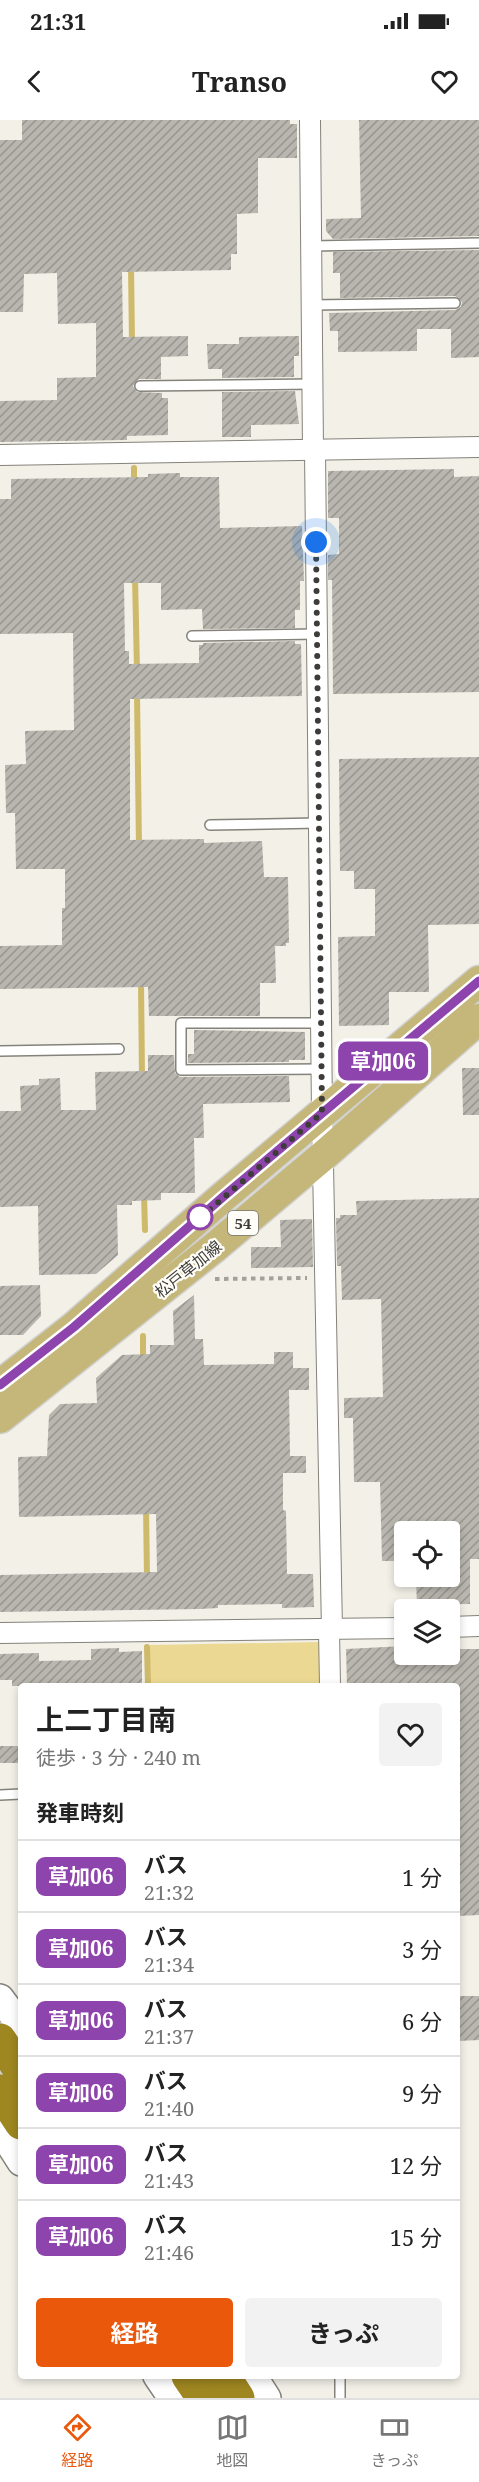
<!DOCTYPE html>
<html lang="ja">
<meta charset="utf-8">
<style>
body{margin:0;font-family:"Noto Serif","Noto Sans JP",serif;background:#f2f2f2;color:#222;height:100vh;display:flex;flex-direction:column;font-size:22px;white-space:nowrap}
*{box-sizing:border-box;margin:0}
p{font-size:20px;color:#767676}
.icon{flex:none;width:33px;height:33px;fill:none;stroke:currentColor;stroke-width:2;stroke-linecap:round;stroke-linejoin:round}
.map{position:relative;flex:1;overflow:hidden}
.drawer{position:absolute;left:18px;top:1563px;width:442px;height:696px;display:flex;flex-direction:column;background:#fff;border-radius:6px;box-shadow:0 3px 9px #0003}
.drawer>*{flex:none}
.badge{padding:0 12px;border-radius:9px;font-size:21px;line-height:39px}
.buttons{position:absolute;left:394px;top:1401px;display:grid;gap:12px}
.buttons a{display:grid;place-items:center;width:66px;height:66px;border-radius:6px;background:#fff;box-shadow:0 3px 9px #0003;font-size:30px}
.you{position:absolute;width:30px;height:30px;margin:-15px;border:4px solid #fff;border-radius:50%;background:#1a73e8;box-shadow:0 0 0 9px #1a73e833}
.map>.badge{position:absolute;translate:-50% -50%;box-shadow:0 0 0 3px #fff}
h2{padding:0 18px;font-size:22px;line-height:54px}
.round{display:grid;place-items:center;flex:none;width:63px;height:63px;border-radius:6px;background:#f2f2f2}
.overview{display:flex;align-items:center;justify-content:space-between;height:102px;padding:0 18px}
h1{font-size:28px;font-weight:700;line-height:45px}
.button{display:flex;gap:12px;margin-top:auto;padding:12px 18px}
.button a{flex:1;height:69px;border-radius:6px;background:#ea580c;color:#fff;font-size:24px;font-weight:700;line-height:69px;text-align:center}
.button a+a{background:#f2f2f2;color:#222}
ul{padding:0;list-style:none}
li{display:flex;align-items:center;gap:18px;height:72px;padding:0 18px;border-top:2px solid #e0e0e0}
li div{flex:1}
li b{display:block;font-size:22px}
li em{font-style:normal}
li .badge{min-width:66px;font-weight:700;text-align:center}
.status{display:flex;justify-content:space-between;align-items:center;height:42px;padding:0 30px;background:#fff;direction:ltr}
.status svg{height:16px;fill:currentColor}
header{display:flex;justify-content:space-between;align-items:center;height:78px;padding:0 18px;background:#fff;font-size:27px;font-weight:700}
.tab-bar{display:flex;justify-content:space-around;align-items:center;height:84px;border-top:2px solid #e0e0e0;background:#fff;font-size:16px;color:#767676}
.tab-bar a{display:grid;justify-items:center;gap:3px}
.tab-bar .active{color:#ea580c}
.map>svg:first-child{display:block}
.pitch{fill:#ebd993}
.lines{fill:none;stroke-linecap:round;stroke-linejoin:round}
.stream{stroke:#ceba6a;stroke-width:6}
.building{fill:url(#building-hatch)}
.lane-casing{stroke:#84827a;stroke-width:12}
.street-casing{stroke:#84827a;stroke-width:22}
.secondary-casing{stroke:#84827a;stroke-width:30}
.primary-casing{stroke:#d0d0cf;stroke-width:33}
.highway-casing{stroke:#d0d0cf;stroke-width:36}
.path{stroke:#a2a19a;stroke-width:4;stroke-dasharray:4.5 4.5;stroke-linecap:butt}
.lane{stroke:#fff;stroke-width:9}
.street{stroke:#fff;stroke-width:20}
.secondary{stroke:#fff;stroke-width:27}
.primary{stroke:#c5b679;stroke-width:30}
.highway{stroke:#9e8620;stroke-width:33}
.line-casing{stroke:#fff;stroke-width:14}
.line{stroke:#8e44ad;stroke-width:9}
.walk{stroke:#3d3c39;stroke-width:6;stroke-dasharray:0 10.8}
.stop-dot{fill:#fff;stroke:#8e44ad;stroke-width:3}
.labels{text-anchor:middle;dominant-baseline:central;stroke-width:4.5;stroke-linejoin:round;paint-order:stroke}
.shield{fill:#fffdf8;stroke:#777672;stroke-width:1.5}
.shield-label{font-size:15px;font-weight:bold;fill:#3d3c39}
.street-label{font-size:16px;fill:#3d3c39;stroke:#fffdf8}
</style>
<div class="status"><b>21:31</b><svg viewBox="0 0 49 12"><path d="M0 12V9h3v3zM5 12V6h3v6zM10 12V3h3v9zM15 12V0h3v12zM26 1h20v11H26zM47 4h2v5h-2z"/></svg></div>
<header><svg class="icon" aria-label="back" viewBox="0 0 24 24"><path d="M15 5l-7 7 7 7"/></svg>Transo<svg class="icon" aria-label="heart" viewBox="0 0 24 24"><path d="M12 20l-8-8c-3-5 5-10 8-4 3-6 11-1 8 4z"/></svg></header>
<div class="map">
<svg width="479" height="2278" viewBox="0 0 479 2278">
<defs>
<pattern id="building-hatch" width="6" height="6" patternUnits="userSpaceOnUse" patternTransform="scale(1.5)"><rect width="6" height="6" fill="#b8b6ae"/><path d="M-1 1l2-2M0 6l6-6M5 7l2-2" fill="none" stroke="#97958f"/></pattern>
</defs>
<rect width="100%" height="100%" fill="#f2f0e7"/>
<polygon class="pitch" points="319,1522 320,1566 150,1566 150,1525"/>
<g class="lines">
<g class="stream">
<polyline points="131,145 132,224"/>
<polyline points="134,348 134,365"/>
<polyline points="135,456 137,551"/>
<polyline points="137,573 139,728"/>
<polyline points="141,861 142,959"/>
<polyline points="144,1074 145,1110"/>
<polyline points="143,1216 143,1242"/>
<polyline points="146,1387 147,1458"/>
<polyline points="147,1527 148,1566"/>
</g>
</g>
<g class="building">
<polygon points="22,0 290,0 290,4 297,4 297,38 258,38 258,93 237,94 237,134 231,134 231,150 122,152 123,217 188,216 188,236 161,237 161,259 139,259 133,266 137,272 162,273 162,278 168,278 168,315 127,316 127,320 0,322 0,281 57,280 57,258 96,257 96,203 58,204 57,153 24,154 23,192 0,192 0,20 22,20"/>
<polygon points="359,0 479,0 479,116 333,119 326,111 326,99 361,98"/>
<polygon points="479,130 479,237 451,238 451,209 417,209 417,231 338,232 338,211 330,211 329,193 455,190 461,187 462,182 455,176 340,178 340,153 333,153 333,132"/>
<polygon points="299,216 299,236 294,236 294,257 222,258 222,249 208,249 207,224 239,224 239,217"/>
<polygon points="295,271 299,304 251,305 251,317 222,317 222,272"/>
<polygon points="454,349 454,357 479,356 479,572 333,574 332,460 328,460 328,435 339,434 339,398 328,398 328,351"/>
<polygon points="180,353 180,357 219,357 220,408 302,406 304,461 300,461 300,490 295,490 295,508 203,509 202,489 161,490 161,463 124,463 125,531 129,531 129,544 199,543 199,525 203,525 203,523 295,521 295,524 301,524 302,576 130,579 130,720 204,719 204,723 262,721 264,757 288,757 289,823 286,823 286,826 275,826 276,863 260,863 260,896 149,896 148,867 0,869 0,826 62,825 62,788 65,788 65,749 16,749 15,693 6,693 5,645 26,644 25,611 74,610 73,513 0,514 0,379 11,379 11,359 148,357 148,354"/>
<polygon points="479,637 479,804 428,805 429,872 389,872 389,905 339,906 338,817 375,816 375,769 354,769 354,751 340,751 339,639"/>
<polygon points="194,910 305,912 305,940 289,940 289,942 188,943 188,934 194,934"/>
<polygon points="148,935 174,935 175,953 180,957 289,956 290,982 203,984 204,1018 194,1018 195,1073 161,1073 161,1080 132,1081 132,1085 117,1085 118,1135 96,1154 39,1155 38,1086 0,1087 0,991 21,991 20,966 39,965 39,959 60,958 61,990 96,990 95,952 148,951"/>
<polygon points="462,948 479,948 479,995 463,995"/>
<polygon points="479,1078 479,1439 470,1439 470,1484 417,1485 416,1459 450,1458 450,1412 405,1412 405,1441 382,1441 380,1362 354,1362 353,1298 344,1298 344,1278 383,1277 381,1179 342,1180 341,1146 337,1146 336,1098 340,1098 340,1095 357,1095 356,1081"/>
<polygon points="312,1099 313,1147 251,1148 251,1127 281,1127 280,1100"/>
<polygon points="40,1165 41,1196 23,1215 0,1215 0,1166"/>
<polygon points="194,1175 195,1219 203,1219 204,1245 274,1244 274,1232 293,1232 293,1248 309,1248 309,1270 289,1270 290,1336 306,1336 306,1353 283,1353 283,1390 286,1391 287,1454 313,1454 314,1487 282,1488 282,1484 218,1485 218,1488 200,1489 0,1492 0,1455 157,1452 156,1394 19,1397 18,1337 47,1336 49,1295 60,1284 97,1283 96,1258 122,1235 150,1234 150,1225 174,1225 173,1191"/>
<polygon points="405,1526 405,1534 455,1534 455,1529 479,1529 479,1795 458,1796 458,1566 347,1566 346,1529"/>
<polygon points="119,1528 119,1532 142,1531 142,1566 12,1566 12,1560 0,1560 0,1534 39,1533 39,1541 91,1540 91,1529"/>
<rect x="0" y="1626" width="21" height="17"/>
<polygon points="458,1876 479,1876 479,1920 458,1921"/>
</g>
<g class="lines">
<defs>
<g id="lane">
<polyline points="311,126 479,123"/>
<polyline points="312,185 455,183"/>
<polyline points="140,266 313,264"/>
<polyline points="192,516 317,514"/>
<polyline points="210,705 319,703"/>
<polyline points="322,903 181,903 181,950 322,949"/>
<polyline points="0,931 119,929"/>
<polyline points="0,1675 21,1674"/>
<polyline points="340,2256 340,2278"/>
</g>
<g id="street">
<polyline points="310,0 313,330"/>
<polyline points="315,330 322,993 332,1510"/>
<polyline points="0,335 479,327"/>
<polyline points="450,1507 479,1506"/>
<polyline points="329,1510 330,1566"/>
<polyline points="0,1513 405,1508"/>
</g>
<g id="secondary">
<polyline points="0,1878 21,1906"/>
<polyline points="0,2009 21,2042"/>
<polyline points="157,2256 172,2278"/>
<polyline points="253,2256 267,2278"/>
</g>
<g id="primary">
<polyline points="0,1265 74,1207 224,1076 479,861"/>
<polyline points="0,1298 215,1127 323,1036 479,899"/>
</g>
<g id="highway">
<polyline points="0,1920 21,1952"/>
<polyline points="0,1971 21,2003"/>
<polyline points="188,2256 203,2278"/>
<polyline points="224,2256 238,2278"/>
</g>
</defs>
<use href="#lane" class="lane-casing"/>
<use href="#street" class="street-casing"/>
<use href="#secondary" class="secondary-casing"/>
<use href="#primary" class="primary-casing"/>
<use href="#highway" class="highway-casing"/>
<polyline class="path" points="215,1159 307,1158"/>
<use href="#lane" class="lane"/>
<use href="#street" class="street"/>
<use href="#secondary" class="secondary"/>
<use href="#primary" class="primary"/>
<use href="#highway" class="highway"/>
</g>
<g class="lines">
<defs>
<polyline id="line" points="0,1265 74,1207 224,1076 479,861"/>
</defs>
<use href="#line" class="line-casing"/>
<use href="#line" class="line"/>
<polyline class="walk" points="200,1097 193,1104 322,993 316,422"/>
</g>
<circle class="stop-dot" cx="200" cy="1097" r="12"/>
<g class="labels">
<rect class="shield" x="228" y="1091" width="30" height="24" rx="4.5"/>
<g class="shield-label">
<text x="243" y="1103">54</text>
</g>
<g class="street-label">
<text transform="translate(188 1149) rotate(-39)">松戸草加線</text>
</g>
</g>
</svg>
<div class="buttons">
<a><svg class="icon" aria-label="locate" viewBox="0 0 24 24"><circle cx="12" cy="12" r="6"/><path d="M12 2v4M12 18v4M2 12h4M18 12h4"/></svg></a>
<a><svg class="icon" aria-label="layers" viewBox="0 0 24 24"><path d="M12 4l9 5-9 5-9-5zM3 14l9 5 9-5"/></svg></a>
</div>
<div class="you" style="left:316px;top:422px"></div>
<b class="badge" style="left:383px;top:941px;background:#8e44ad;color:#fff">草加06</b>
<section class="drawer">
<div class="overview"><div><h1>上二丁目南</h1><p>徒歩 · 3 分 · 240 m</p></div><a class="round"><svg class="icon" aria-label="heart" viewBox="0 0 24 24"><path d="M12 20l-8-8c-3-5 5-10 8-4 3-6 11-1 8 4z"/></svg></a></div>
<h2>発車時刻</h2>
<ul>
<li><span class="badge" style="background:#8e44ad;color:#fff">草加06</span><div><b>バス</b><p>21:32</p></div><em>1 分</em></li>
<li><span class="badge" style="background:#8e44ad;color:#fff">草加06</span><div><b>バス</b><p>21:34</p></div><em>3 分</em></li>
<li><span class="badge" style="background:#8e44ad;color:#fff">草加06</span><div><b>バス</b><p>21:37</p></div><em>6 分</em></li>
<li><span class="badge" style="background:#8e44ad;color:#fff">草加06</span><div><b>バス</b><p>21:40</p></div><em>9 分</em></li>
<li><span class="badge" style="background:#8e44ad;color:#fff">草加06</span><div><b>バス</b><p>21:43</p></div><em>12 分</em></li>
<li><span class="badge" style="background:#8e44ad;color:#fff">草加06</span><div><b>バス</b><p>21:46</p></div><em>15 分</em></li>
</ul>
<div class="button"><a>経路</a><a>きっぷ</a></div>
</section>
</div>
<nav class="tab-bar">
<a class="active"><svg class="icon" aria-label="directions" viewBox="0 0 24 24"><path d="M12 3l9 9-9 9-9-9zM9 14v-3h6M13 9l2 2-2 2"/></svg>経路</a>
<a><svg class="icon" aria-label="map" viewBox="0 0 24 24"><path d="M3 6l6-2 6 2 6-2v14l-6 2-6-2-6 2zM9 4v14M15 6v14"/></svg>地図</a>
<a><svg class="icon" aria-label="tickets" viewBox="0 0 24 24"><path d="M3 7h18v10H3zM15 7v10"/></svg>きっぷ</a>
</nav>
